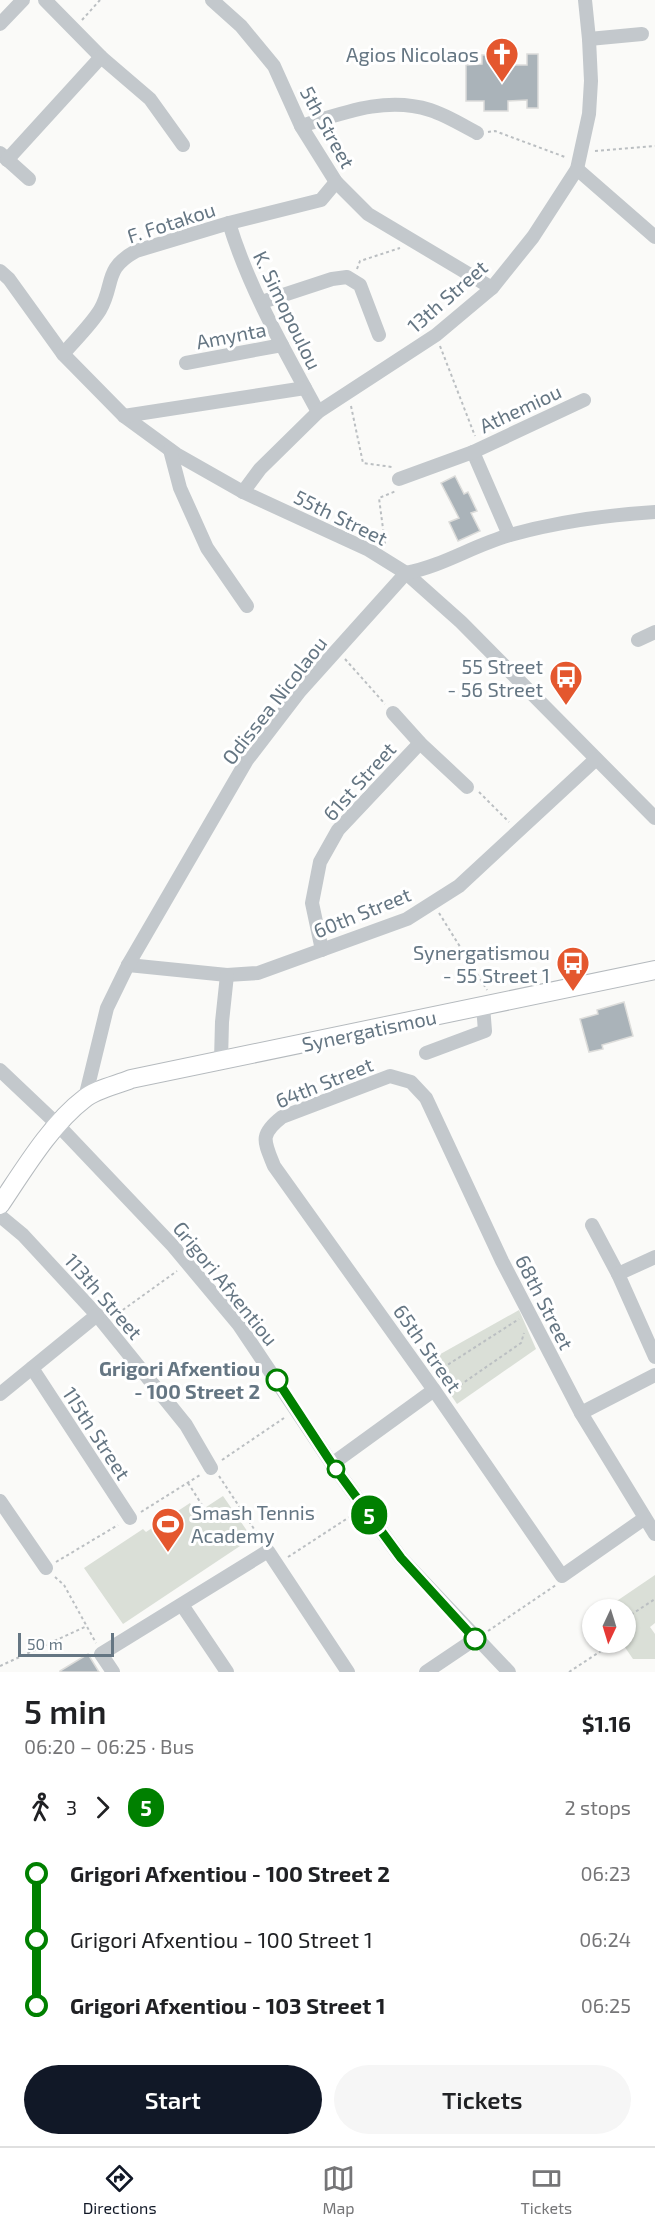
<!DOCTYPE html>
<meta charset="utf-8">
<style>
body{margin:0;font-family:"Exo 2",sans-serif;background:#f6f6f6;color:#202124;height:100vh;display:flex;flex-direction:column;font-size:22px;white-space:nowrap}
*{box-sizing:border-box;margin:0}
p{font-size:20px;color:#757577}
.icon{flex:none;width:33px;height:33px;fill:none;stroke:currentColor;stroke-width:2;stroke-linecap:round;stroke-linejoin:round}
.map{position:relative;height:1672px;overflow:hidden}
.details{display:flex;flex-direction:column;background:#fff;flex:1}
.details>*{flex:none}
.badge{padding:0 12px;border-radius:20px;font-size:21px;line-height:39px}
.needle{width:39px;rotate:184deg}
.fabs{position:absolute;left:582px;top:1599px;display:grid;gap:12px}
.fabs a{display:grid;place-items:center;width:54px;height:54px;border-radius:50%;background:#fff;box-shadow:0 2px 4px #0004;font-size:30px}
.scale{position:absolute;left:18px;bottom:15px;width:96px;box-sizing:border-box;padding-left:6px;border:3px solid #657683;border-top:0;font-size:16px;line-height:21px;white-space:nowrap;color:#657683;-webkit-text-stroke:4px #fff;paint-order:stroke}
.map>.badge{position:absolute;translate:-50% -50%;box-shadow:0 0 0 3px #fff}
.legs{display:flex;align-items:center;gap:9px;height:66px;padding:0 24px;font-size:20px}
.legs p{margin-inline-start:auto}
.headline{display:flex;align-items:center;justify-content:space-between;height:102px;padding:0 24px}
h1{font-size:33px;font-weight:600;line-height:45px}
.cta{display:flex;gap:12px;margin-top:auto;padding:12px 24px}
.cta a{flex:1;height:69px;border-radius:36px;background:#111827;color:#fff;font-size:24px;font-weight:600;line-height:69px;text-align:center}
.cta a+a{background:#f6f6f6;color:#202124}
ul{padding:0 24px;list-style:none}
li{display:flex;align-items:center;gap:21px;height:66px;font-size:22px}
li i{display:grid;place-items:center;width:9px;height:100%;margin:0 8px;background:currentColor}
li i::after{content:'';width:15px;height:15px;margin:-8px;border:4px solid;border-radius:50%;background:#fff}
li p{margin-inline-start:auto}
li:first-child i{background:linear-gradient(#0000 50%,currentColor 0)}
li:last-child i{background:linear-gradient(currentColor 50%,#0000 0)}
.dock{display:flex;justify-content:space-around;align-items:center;height:84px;border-top:2px solid #e0e0e0;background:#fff;font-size:16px;color:#757577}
.dock a{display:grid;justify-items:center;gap:3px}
.dock .current{color:#111827}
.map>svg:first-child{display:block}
.green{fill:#dadfd7}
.building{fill:#aab3b9;stroke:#dcdcda;stroke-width:1.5}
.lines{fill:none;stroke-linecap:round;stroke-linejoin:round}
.major-casing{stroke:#b5babe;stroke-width:20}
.path{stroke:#bbbfc2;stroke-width:2;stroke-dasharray:3 3;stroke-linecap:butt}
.minor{stroke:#c3c8cc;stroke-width:14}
.major{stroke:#fff;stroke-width:18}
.line-1-casing{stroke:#fff;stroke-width:14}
.line-1{stroke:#008000;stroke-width:9}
.stop-1-dot{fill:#fff;stroke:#008000;stroke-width:3}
.labels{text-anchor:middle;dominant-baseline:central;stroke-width:6;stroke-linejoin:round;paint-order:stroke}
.poi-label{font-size:20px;fill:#657683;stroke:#fff;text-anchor:end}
.street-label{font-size:20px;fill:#657683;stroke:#fff}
.stop-label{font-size:20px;font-weight:bold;fill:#657683;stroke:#fff;text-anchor:end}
</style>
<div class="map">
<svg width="655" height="1672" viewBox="0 0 655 1672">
<rect width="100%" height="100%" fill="#fafaf8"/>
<g class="green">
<polygon points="519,1310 536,1349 457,1404 428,1361"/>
<polygon points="223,1496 252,1538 123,1624 84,1568 143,1529 146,1532 190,1503 197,1513"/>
<polygon points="655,1575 655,1623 650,1627 655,1634 655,1659 633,1659 622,1643 626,1642 626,1610 605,1609"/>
</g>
<g class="building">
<polygon points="527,54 538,54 538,108 527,108 527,100 508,101 508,111 484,111 484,101 466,101 466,65 482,64 482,55 509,55 509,65 527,65"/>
<polygon points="455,476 464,494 468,492 477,511 471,513 480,531 458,541 449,522 459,518 441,483"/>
<polygon points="624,1002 633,1036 602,1045 603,1049 589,1052 580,1019 598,1014 597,1010"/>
<polygon points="88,1654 99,1672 60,1672 60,1671"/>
</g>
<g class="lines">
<defs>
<path id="major" d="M0 1205C23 1171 51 1124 84 1099 96 1089 117 1085 131 1079L655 970"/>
</defs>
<use href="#major" class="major-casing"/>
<g class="path">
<polyline points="82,20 100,0"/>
<polyline points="488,132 495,131 565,157"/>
<polyline points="595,151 655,146"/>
<polyline points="357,269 360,261 400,248"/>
<polyline points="440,346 475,436"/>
<polyline points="351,406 363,463 392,467"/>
<polyline points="385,544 379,498 396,491"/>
<polyline points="345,659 385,704"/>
<polyline points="479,792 509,822"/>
<polyline points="439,913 487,990"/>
<polyline points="113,1317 177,1271"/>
<polyline points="438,1371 519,1319"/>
<polyline points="450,1392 521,1343 524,1333"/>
<polyline points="222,1460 284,1418"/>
<polyline points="219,1476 262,1541"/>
<polyline points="188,1483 204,1508"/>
<polyline points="141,1512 200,1475"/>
<polyline points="288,1557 354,1514"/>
<polyline points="56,1562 118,1525"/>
<polyline points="55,1577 64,1585 96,1643"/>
<polyline points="626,1618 655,1599"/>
<polyline points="488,1631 556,1585"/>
<polyline points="0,1666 87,1626"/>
<polyline points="569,1672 604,1649 608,1642"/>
</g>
<g class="minor">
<polyline points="45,0 101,57 150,99 183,145"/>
<polyline points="212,0 241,26 274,66 301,126 336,182 368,214 492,288"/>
<polyline points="0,24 23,0"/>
<polyline points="589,39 642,34"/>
<path d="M301 126C343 113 386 96 430 110 446 115 462 125 477 133"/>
<polyline points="0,153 29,179"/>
<polyline points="7,160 101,57"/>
<polyline points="577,169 655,237"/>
<path d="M229 223C249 289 285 351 318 412"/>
<polyline points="0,271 9,279 63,354 124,416 176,454 243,492 369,550 406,573 461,622 655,818"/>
<polyline points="262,302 332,279 347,277 360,285 379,335"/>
<path d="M63 354C75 340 90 326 100 310 115 284 103 269 136 251L229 223 321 200 336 182"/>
<polyline points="186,363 282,345"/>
<polyline points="124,416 305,388"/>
<polyline points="170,450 180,488 207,548 247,606"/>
<polyline points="473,452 509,535"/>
<polyline points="399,479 473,452 584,400"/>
<polyline points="243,492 260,469 318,412 436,335 492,288 533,237 577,169 589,114 591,81 589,39 585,0"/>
<polyline points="638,640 655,632"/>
<polyline points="393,713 420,743 467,787"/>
<polyline points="322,950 312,903 320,862 338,830 420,743"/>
<polyline points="128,965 227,975 258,973 407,919 459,886 596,759"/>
<polyline points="426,1053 485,1031 483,1006"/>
<polyline points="221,1060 222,1022 227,975"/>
<polyline points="0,1070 58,1125 173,1246 239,1325 332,1464 401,1558 509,1672"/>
<path d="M85 1098 107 1008 128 965 247 760 300 691 406 573C443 566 474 545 510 535 557 522 606 515 655 512"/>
<polyline points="0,1216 23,1235 97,1315 186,1425 211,1468"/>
<polyline points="592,1225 618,1274 655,1357"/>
<polyline points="618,1274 655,1257"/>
<polyline points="32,1368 130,1518"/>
<polyline points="0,1394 97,1315"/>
<polyline points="581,1413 655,1375"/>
<polyline points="332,1464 434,1390"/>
<polyline points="0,1501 46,1568"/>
<path d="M645 1518 562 1576 434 1390 274 1166C264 1141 259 1135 282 1117L390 1076 411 1082 426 1098 502 1261 581 1413 655 1534"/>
<polyline points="182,1605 227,1672"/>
<polyline points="113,1672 101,1654 268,1551 348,1672"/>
<polyline points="426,1672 475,1639"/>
</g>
<use href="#major" class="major"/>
</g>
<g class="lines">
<defs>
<polyline id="line-1" points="277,1380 332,1464 401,1558 475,1639"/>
</defs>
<use href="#line-1" class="line-1-casing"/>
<use href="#line-1" class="line-1"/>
</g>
<defs>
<symbol id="church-pin" viewBox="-11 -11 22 30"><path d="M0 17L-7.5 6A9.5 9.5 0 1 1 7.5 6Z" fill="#e4572e" stroke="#fff"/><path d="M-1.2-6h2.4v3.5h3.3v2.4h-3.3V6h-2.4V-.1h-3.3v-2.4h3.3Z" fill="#fff"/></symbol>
<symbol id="bus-pin" viewBox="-11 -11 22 30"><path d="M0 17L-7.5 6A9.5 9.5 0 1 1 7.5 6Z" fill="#e4572e" stroke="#fff"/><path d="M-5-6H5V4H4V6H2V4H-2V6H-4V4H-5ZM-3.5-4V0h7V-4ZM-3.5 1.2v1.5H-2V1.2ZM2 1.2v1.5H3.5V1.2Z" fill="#fff"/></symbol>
<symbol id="stadium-pin" viewBox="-11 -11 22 30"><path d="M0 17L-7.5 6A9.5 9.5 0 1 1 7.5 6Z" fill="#e4572e" stroke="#fff"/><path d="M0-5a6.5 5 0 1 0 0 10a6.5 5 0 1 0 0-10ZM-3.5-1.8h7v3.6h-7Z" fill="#fff"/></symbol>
</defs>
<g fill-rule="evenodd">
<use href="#church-pin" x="483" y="35" width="38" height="52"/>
<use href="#bus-pin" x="547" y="658" width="38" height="52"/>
<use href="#bus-pin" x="554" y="944" width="38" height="52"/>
<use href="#stadium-pin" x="149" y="1505" width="38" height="52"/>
</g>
<g class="stop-1-dot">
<circle cx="277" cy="1380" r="10"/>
<circle cx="336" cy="1469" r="8"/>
<circle cx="475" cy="1639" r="10"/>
</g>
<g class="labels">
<g class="poi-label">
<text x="479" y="54">Agios Nicolaos</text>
<text x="543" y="666">55 Street<tspan x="543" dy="23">- 56 Street</tspan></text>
<text x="550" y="952">Synergatismou<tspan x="550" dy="23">- 55 Street 1</tspan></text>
<text x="191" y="1512" text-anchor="start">Smash Tennis<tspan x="191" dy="23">Academy</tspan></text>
</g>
<g class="street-label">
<text transform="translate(328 127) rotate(61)">5th Street</text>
<text transform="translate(171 222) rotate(-18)">F. Fotakou</text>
<text transform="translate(447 296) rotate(-41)">13th Street</text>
<text transform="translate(288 310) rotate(64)">K. Simopoulou</text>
<text transform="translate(231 335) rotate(-11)">Amynta</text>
<text transform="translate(520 408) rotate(-25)">Athemiou</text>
<text transform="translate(341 517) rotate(26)">55th Street</text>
<text transform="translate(274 700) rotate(-52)">Odissea Nicolaou</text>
<text transform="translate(359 781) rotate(-48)">61st Street</text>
<text transform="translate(362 912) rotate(-22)">60th Street</text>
<text transform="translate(369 1030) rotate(-12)">Synergatismou</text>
<text transform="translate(324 1082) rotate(-22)">64th Street</text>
<text transform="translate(226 1283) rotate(51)">Grigori Afxentiou</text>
<text transform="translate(104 1296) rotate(49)">113th Street</text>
<text transform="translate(545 1302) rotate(63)">68th Street</text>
<text transform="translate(428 1348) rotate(55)">65th Street</text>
<text transform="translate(97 1433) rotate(57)">115th Street</text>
</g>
<g class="stop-label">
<text x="260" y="1368">Grigori Afxentiou<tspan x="260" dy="23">- 100 Street 2</tspan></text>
</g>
</g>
</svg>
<div class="fabs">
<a><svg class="needle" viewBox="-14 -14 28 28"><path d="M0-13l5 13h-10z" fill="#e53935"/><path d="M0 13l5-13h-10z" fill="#757577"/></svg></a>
</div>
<div class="scale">50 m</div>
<b class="badge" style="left:369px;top:1515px;background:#008000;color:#fff">5</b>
</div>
<section class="details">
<div class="headline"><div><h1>5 min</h1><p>06:20 – 06:25 · Bus</p></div><b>$1.16</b></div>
<div class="legs"><svg class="icon" aria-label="walk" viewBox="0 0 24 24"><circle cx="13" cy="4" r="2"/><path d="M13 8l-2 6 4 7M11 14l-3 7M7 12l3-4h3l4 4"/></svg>3<svg class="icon" aria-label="forward" viewBox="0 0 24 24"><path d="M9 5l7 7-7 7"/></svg><b class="badge" style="background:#008000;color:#fff">5</b><p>2 stops</p></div>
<ul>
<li><i style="color:#008000"></i><b>Grigori Afxentiou - 100 Street 2</b><p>06:23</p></li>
<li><i style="color:#008000"></i><span>Grigori Afxentiou - 100 Street 1</span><p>06:24</p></li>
<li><i style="color:#008000"></i><b>Grigori Afxentiou - 103 Street 1</b><p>06:25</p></li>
</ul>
<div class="cta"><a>Start</a><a>Tickets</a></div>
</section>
<nav class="dock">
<a class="current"><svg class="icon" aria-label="directions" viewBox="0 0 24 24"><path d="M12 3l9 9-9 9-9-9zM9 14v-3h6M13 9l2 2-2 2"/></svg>Directions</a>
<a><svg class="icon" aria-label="map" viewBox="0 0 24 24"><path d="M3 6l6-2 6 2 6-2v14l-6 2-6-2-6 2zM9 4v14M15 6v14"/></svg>Map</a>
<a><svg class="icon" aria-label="tickets" viewBox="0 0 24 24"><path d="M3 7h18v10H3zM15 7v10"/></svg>Tickets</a>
</nav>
